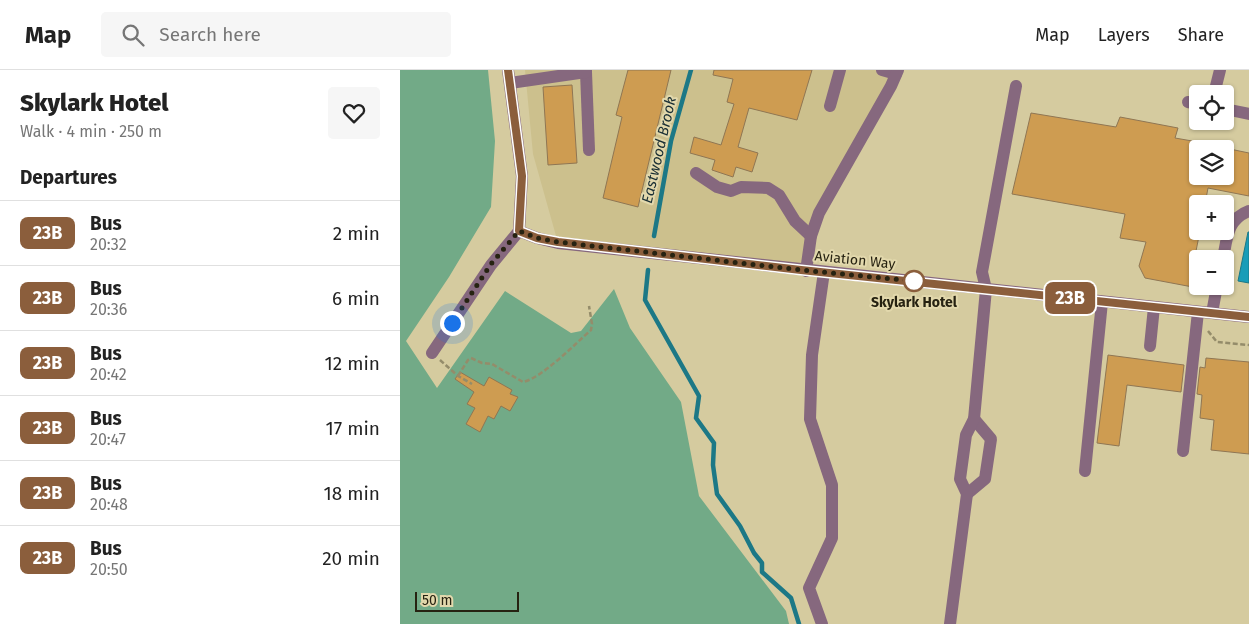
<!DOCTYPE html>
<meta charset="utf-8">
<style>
body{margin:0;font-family:"Fira Sans",sans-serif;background:#f6f6f6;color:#222;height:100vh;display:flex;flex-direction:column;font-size:19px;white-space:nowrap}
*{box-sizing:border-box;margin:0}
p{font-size:16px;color:#767676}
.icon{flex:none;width:28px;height:28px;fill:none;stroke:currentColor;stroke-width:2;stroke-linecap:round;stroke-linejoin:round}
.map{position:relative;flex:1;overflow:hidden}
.details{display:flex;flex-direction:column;background:#fff;width:400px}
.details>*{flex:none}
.badge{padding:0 10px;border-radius:8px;font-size:18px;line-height:32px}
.buttons{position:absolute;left:789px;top:15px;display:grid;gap:10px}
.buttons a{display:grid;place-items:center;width:45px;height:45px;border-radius:5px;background:#fff;box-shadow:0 1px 4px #0004;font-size:25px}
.scale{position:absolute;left:15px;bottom:12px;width:104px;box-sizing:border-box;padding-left:5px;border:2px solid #262211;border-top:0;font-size:14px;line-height:18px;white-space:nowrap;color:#262211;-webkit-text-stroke:4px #e2d8ac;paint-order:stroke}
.you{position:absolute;width:25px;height:25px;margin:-12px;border:4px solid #fff;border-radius:50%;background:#1a73e8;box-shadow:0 0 0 8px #1a73e833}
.map>.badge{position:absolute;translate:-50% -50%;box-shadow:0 0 0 2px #fff}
h2{padding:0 20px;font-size:19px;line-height:45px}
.round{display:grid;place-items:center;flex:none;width:52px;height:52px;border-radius:5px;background:#f6f6f6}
.headline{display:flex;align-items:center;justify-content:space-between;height:85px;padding:0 20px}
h1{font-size:24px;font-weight:800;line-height:38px}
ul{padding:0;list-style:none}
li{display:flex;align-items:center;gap:15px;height:65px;padding:0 20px;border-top:1px solid #e0e0e0}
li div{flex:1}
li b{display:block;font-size:19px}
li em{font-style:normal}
li .badge{min-width:55px;font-weight:700;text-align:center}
header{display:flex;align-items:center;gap:30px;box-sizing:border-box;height:70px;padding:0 25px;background:#fff;border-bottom:1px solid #e0e0e0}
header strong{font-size:24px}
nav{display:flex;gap:28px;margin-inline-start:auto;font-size:18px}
.search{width:350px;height:45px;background:#f6f6f6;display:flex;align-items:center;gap:12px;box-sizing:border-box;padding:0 18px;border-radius:5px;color:#767676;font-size:19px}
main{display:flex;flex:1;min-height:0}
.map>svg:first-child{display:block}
.built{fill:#ccc08d}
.green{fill:#72aa87}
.water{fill:#189db8;stroke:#1c7886}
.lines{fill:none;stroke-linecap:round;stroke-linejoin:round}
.stream{stroke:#1c7886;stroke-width:4.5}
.building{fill:#ce9c51;stroke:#8f7653}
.path{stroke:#948c6a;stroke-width:2.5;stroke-dasharray:5 2.5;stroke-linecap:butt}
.minor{stroke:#86687e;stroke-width:12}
.line-casing{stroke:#fff;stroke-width:11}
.line{stroke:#8b5e3c;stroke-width:8}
.walk{stroke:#262211;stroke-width:5;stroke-dasharray:0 9}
.stop-dot{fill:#fff;stroke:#8b5e3c;stroke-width:2.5}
.labels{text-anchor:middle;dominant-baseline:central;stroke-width:4;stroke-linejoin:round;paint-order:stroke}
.street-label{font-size:14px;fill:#262211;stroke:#e2d8ac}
.stop-label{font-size:14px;font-weight:bold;fill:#262211;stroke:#e2d8ac}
.water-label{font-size:15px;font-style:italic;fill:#192e33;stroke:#e2d8ac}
</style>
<header>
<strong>Map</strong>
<div class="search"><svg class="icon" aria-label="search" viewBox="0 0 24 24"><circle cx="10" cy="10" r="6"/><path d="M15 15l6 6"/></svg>Search here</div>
<nav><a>Map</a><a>Layers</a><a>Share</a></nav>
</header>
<main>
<section class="details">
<div class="headline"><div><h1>Skylark Hotel</h1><p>Walk · 4 min · 250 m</p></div><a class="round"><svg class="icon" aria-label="heart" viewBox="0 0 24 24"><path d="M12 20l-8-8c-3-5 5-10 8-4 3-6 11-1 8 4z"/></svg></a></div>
<h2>Departures</h2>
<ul>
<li><span class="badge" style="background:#8b5e3c;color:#fff">23B</span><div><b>Bus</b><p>20:32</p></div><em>2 min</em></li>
<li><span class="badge" style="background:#8b5e3c;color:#fff">23B</span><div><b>Bus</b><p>20:36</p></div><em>6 min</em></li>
<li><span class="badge" style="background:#8b5e3c;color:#fff">23B</span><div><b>Bus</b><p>20:42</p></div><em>12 min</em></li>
<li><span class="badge" style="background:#8b5e3c;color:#fff">23B</span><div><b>Bus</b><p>20:47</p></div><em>17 min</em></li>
<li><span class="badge" style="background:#8b5e3c;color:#fff">23B</span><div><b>Bus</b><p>20:48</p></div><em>18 min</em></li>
<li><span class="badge" style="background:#8b5e3c;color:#fff">23B</span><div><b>Bus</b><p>20:50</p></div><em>20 min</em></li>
</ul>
</section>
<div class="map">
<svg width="849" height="554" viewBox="0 0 849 554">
<rect width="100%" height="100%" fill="#d5cb9f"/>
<polygon class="built" points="125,0 502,0 412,152 401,200 158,173 133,84"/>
<polygon class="green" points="0,0 88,0 95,71 91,137 49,207 6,271 37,318 105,221 171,263 181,261 214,219 230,258 281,332 299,426 386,541 389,554 0,554"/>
<polygon class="water" points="848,162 849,162 849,213 838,211"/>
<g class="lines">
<g class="stream">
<polyline points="254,166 271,71 291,0"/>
<polyline points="248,200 245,230 299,326 296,348 314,373 313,395 317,424 340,456 354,483 362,493 362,502 391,528 399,554"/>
</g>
</g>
<g class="building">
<polygon points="228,0 271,0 238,137 203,128 222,47 216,45"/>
<polygon points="314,0 412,0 397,50 349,38 338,77 358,83 352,102 336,97 333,107 312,100 315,90 290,83 294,67 321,75 334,34 327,32 333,9 313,5"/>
<polygon points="172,15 177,93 148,95 143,17"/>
<polygon points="631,43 716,57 720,47 778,58 775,68 798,72 798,106 825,106 825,78 849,83 849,126 808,118 805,134 798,134 798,161 800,161 795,186 798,187 798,218 745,208 739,196 746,172 720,168 725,144 612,124"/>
<polygon points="708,285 784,295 781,322 727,315 719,376 697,373"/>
<polygon points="806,288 849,292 849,384 811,380 814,350 800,348 802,325 797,324 800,297 805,298"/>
<polygon points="60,302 84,316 89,307 112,320 110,324 118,327 110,341 101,336 94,349 88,346 80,362 66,354 75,338 67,334 74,322 55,309"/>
</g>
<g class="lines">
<g class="path">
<polyline points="808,261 817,272 849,275"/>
<polyline points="40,290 58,306 72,314"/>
<path d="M58 306 68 290 71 288 82 293 92 294 123 312C142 308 175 274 191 260L192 254 189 236"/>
</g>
<g class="minor">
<polyline points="482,0 496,4"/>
<polyline points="186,2 189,80"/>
<polyline points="110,13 186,2 186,0"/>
<polyline points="814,24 820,0"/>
<polyline points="788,32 798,34"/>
<polyline points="430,36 440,0"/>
<polyline points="825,39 849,44"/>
<polyline points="296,103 317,117 331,121 341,117 368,118 379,125 395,151 411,166"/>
<polyline points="119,161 137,168 158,173 849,247"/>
<path d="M823 189C827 168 827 149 849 141"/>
<polyline points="406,201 411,166 419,143 491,16 498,0"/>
<polyline points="812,243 817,216"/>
<polyline points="750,276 754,237"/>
<polyline points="32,283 91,195 119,161 122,106 108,0"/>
<polyline points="783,381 798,242"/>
<polyline points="685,401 702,232"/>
<polyline points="567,424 585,409 591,369 574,349"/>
<polyline points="422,554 409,518 432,468 432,415 410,349 412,285 424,202"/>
<polyline points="550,554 567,424 560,409 566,365 574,349 586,219 582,202 616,16"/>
</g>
</g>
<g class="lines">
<defs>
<polyline id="line" points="108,0 122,106 119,161 137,168 158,172 401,200 849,247"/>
</defs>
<use href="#line" class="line-casing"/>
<use href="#line" class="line"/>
<polyline class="walk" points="52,253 91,194 119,161 137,168 158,172 401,200 514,211"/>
</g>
<circle class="stop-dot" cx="514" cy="211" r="10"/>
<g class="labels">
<g class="street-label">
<text transform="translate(455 190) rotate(6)">Aviation Way</text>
</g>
<g class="stop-label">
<text x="514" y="232">Skylark Hotel</text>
</g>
<g class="water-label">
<text transform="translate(259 80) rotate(-77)">Eastwood Brook</text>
</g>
</g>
</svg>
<div class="buttons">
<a><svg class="icon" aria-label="locate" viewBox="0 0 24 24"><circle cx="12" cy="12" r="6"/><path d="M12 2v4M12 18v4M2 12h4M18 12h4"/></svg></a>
<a><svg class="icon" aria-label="layers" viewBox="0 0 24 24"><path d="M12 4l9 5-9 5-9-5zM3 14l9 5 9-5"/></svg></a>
<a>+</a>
<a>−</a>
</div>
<div class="scale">50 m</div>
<div class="you" style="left:52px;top:253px"></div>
<b class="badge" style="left:670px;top:228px;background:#8b5e3c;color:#fff">23B</b>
</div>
</main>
